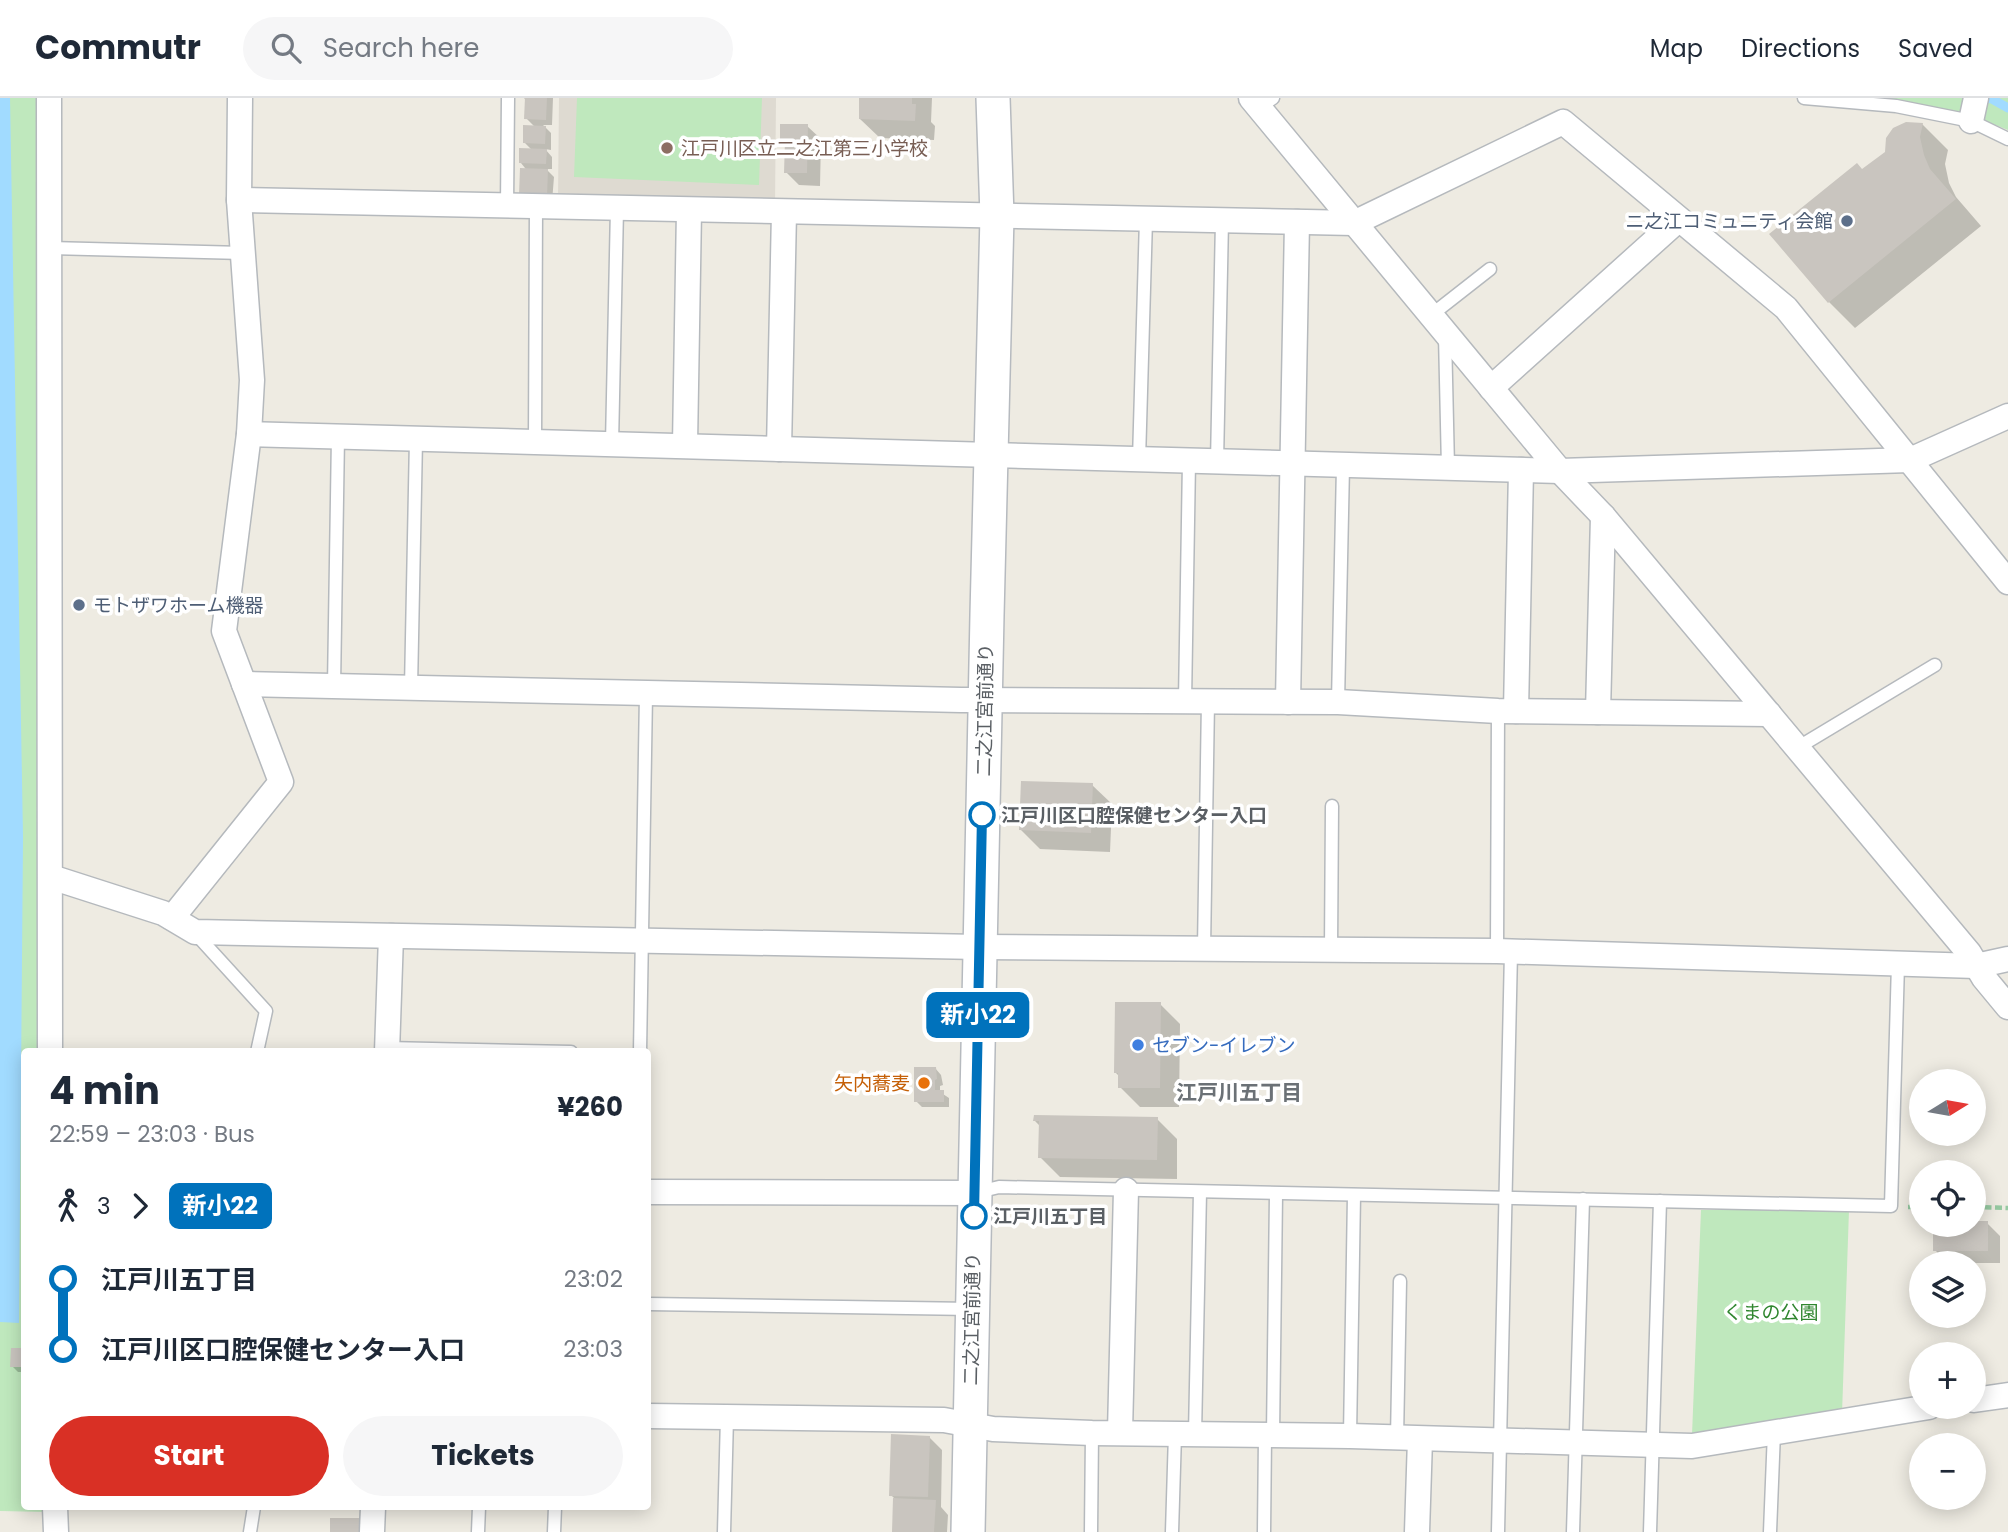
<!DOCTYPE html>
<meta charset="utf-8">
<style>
body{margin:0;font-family:Poppins,"Noto Sans JP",sans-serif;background:#f6f6f7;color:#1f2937;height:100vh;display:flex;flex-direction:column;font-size:26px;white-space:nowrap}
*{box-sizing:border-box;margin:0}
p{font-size:23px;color:#747a83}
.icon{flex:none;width:38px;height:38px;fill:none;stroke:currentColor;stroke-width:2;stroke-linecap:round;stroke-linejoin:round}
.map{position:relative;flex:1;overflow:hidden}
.side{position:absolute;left:21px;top:950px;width:630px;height:462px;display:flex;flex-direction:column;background:#fff;border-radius:7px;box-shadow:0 4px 18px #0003}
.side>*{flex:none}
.badge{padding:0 14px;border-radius:10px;font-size:24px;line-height:46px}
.needle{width:46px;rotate:79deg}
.buttons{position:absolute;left:1909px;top:971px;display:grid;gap:14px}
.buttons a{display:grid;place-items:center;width:77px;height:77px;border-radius:50%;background:#fff;box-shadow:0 4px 18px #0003;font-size:35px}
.map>.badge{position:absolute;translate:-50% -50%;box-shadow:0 0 0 4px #fff}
.legs{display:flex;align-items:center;gap:10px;height:77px;padding:0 28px;font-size:23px}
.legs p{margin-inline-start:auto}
.head{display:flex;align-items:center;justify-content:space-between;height:119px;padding:0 28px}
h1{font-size:38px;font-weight:700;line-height:52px}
.cta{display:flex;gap:14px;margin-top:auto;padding:14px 28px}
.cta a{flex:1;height:80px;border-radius:42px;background:#d93025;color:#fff;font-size:28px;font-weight:700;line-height:80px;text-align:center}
.cta a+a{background:#f6f6f7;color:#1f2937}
ul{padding:0 28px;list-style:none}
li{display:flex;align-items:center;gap:24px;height:70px;font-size:26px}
li i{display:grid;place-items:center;width:10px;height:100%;margin:0 9px;background:currentColor}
li i::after{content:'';width:18px;height:18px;margin:-9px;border:5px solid;border-radius:50%;background:#fff}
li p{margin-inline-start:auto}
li:first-child i{background:linear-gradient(#0000 50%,currentColor 0)}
li:last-child i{background:linear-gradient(currentColor 50%,#0000 0)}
header{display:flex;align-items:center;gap:42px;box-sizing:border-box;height:98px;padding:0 35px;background:#fff;border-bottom:2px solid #e0e1e3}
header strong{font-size:33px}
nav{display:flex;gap:38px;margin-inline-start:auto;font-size:24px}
.search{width:490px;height:63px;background:#f6f6f7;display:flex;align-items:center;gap:18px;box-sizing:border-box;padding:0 24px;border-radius:38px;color:#747a83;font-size:26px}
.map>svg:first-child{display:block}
.education{fill:#dedad1}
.green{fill:#bfe8bd}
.water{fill:#a1dbff}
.shadow{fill:#0003}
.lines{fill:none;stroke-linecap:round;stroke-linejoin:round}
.stream{stroke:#a1dbff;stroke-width:9}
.building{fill:#c9c5bf}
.lane-casing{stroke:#b5b9bd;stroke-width:15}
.street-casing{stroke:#b5b9bd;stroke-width:27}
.secondary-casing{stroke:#b6babf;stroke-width:36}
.path{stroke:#95c9a1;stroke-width:4.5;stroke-dasharray:7 3.5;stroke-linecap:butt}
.lane{stroke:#fff;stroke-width:12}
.street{stroke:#fff;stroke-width:24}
.secondary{stroke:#fff;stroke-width:33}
.line-1-casing{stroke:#fff;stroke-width:16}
.line-1{stroke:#0072bc;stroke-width:10}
.education-dot{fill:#8d6e63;stroke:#fff;stroke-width:2.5}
.service-dot{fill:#5c6f8a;stroke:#fff;stroke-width:2.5}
.stop-1-dot{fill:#fff;stroke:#0072bc;stroke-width:3.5}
.shop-dot{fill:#3f7fe0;stroke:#fff;stroke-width:2.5}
.food-dot{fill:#e8710a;stroke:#fff;stroke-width:2.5}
.labels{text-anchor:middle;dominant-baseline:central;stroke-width:7;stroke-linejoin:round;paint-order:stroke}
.education-label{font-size:19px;fill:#785e54;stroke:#fff;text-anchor:start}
.service-label{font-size:19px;fill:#4e5e75;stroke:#fff;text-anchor:end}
.street-label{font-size:19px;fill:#5a5f64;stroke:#fff}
.stop-label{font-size:19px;font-weight:bold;fill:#5a5f64;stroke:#fff;text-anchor:start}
.shop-label{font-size:19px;fill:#366cbe;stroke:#fff;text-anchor:start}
.food-label{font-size:19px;fill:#c56008;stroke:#fff;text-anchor:end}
.park-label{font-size:19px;fill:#30862f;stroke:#fff}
.neighbourhood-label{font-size:21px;font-weight:bold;fill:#6b7176;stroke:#fff}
</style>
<header>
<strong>Commutr</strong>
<div class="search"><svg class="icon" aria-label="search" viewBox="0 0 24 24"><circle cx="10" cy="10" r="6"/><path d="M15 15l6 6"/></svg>Search here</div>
<nav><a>Map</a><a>Directions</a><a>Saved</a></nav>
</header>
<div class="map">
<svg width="2008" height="1434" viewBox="0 0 2008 1434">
<rect width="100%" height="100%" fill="#eeebe2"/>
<polygon class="education" points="559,0 776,0 775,107 558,101"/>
<g class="green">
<polygon points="0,0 45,0 45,954 24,954 24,1409 46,1409 46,1414 0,1413"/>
<polygon points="577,0 762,0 759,87 574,79"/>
<path d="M1864 0H2008V32C1962 12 1913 7 1864 0Z"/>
<polygon points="1701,1112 1849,1112 1842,1316 1692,1337"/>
</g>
<polygon class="water" points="0,0 10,0 23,739 19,1225 0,1224"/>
<g class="shadow">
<polygon points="524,0 553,0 552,27 543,27 551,35 551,52 545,51 552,59 552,71 546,71 554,79 552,104 521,65 532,52 525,45 535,29 526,20 527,3"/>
<polygon points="861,0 932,0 931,24 935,28 934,42 880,40 860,21"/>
<polygon points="1922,26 1948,52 1945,66 1949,85 1956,99 1981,128 1855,230 1829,204 1862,73"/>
<polygon points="807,28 821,41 820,88 799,87 786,74 786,46 782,42"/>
<polygon points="1092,687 1112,706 1110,754 1040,751 1021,732"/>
<polygon points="1160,906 1180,926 1179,1009 1140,1009 1120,989 1120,979 1115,974"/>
<polygon points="935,970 941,977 943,987 940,988 940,994 949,1000 949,1009 922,1009 916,1003"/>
<polygon points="1157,1021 1177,1041 1177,1081 1060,1079 1040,1059 1040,1028 1035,1023"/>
<polygon points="1974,1125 1987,1125 2000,1138 2000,1165 1948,1165 1935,1152 1935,1127 1974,1127"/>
<polygon points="12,1252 24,1252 24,1274 18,1274 12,1268"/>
<polygon points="929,1339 942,1352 941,1409 948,1417 947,1434 893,1434 895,1401 891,1397"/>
</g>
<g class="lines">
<polyline class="stream" points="1985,0 1992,1 2008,10"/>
</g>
<g class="building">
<polygon points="525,0 547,0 546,22 524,21"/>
<polygon points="859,0 912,0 912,6 916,6 915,23 859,21"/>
<polygon points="1906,24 1923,25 1920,39 1924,57 1930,71 1956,101 1828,205 1769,136 1857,65 1862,71 1885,54 1886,40 1893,30"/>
<polygon points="780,26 808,26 807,75 784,75 785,42 780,42"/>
<polygon points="523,27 546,28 545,46 523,45"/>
<polygon points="519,50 547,51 546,66 519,65"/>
<polygon points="520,70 548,71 547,99 519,97"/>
<polygon points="1021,683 1093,685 1091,735 1019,732"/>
<polygon points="1115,904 1161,904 1160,990 1118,990 1118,975 1114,975"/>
<polygon points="914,969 936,969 937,981 935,982 935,992 944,992 944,1004 914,1004"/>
<polygon points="1034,1017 1158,1019 1157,1062 1038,1060 1039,1023 1033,1023"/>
<polygon points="1974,1123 1988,1123 1988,1153 1933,1153 1933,1127 1974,1127"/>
<polygon points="11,1250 24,1250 24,1269 10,1269"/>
<polygon points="891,1336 930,1338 928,1399 889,1398"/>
<polygon points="893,1400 936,1402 934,1434 892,1434"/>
<polygon points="330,1420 365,1420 364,1434 330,1434"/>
</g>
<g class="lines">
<defs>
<g id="lane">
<polyline points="1804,0 1896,8 1971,23 2008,41"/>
<polyline points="1259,10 1273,0"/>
<polyline points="507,108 508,0"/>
<polyline points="50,150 243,155"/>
<polyline points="1430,218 1490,171"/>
<polyline points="1445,237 1448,370"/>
<polyline points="535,344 536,109"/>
<polyline points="612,346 617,110"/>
<polyline points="1139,362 1146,121"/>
<polyline points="1217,364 1222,123"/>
<polyline points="334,588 338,338"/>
<polyline points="411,590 416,341"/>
<polyline points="1185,603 1189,363"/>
<polyline points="1338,604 1343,368"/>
<polyline points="1797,650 1935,567"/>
<polyline points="195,835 266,913 257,954"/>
<polyline points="1204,850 1208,603"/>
<polyline points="1331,851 1332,708"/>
<polyline points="1497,853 1498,613"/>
<polyline points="387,950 571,954"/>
<polyline points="640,954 646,596"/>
<polyline points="978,1094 999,1089 1891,1108 1898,866"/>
<polyline points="648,1206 972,1211"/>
<polyline points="1195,1336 1200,1094"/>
<polyline points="1273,1337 1276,1096"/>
<polyline points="1350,1338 1354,1097"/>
<polyline points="1397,1340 1400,1183"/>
<polyline points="250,1434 254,1409"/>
<polyline points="478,1434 479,1409"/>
<polyline points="554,1434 555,1409"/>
<polyline points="724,1434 727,1319"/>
<polyline points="1091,1434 1092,1335"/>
<polyline points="1172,1434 1175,1336"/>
<polyline points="1264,1434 1265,1338"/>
<polyline points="1498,1434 1511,854"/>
<polyline points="1573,1434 1583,1101"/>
<polyline points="1650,1434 1660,1103"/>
<polyline points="1770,1434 1774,1334"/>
</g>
<g id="street">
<polyline points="49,0 50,954"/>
<polyline points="1251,0 1560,373 1603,418 1969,855 1984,880 2008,909"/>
<polyline points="1971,23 1976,0"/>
<polyline points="239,102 1354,125 1563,24 1786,210 2008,484"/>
<polyline points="1491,290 1678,122"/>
<polyline points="249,336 1560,373 1910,362 2008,318"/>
<polyline points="685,347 689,112"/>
<polyline points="779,351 784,114"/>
<polyline points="244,586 961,602 1338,604 1498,613 1769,616"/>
<polyline points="1288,604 1297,124"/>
<polyline points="1516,613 1521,372"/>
<polyline points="1598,614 1603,418"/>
<polyline points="51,779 163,815 195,834 979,849 1497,853 1976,868 2008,861"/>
<polyline points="172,820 281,684 224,533 249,336 252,282 239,102 240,0"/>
<polyline points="387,954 391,838"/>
<polyline points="648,1094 974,1095"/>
<polyline points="1974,1302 2008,1297"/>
<polyline points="648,1318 944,1322 993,1331 1092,1335 1350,1338 1692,1348 1929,1309"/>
<polyline points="1120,1334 1126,1092"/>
<polyline points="55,1409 56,1434"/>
<polyline points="372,1434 373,1409"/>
<polyline points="1417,1434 1420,1341"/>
</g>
<polyline id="secondary" points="968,1434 987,517 997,118 993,0"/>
</defs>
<use href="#lane" class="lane-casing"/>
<use href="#street" class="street-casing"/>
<use href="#secondary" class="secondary-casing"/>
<g class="path">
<polyline points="1908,1109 1922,1109"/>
<polyline points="1974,1109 2008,1110"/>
</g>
<use href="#lane" class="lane"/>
<use href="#street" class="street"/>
<use href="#secondary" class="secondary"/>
</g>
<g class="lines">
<defs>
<polyline id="line-1" points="974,1118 982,717"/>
</defs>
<use href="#line-1" class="line-1-casing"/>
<use href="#line-1" class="line-1"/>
</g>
<circle class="education-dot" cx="667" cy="50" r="7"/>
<g class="service-dot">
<circle cx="1847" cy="123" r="7"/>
<circle cx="79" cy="507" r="7"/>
</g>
<g class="stop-1-dot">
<circle cx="982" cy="717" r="12"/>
<circle cx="974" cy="1118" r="12"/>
</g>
<circle class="shop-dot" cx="1138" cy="947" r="7"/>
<circle class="food-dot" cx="924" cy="985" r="7"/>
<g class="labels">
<g class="education-label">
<text x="681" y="50">江戸川区立二之江第三小学校</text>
</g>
<g class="service-label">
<text x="1833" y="123">ニ之江コミュニティ会館</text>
<text x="93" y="507" text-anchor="start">モトザワホーム機器</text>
</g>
<g class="street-label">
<text transform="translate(985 612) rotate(-89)">二之江宮前通り</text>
<text transform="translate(972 1221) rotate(-89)">二之江宮前通り</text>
</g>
<g class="stop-label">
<text x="1001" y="717">江戸川区口腔保健センター入口</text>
<text x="993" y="1118">江戸川五丁目</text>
</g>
<g class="shop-label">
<text x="1152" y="947">セブン-イレブン</text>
</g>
<g class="food-label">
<text x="910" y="985">矢内蕎麦</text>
</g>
<g class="park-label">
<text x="1771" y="1214">くまの公園</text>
</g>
<g class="neighbourhood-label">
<text x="1239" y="994">江戸川五丁目</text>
</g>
</g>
</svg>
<div class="buttons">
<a><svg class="needle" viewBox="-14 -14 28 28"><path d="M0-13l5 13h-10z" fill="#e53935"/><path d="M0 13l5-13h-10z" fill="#747a83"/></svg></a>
<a><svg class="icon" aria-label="locate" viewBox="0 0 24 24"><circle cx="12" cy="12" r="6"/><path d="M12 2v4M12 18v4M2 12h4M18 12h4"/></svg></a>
<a><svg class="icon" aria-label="layers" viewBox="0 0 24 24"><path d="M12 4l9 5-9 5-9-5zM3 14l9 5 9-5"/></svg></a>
<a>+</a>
<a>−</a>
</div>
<b class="badge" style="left:978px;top:917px;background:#0072bc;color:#fff">新小22</b>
<section class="side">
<div class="head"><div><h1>4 min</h1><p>22:59 – 23:03 · Bus</p></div><b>¥260</b></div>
<div class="legs"><svg class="icon" aria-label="walk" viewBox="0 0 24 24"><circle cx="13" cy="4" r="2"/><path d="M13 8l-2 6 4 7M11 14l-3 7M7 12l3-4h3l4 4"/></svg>3<svg class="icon" aria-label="forward" viewBox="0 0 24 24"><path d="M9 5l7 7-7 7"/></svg><b class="badge" style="background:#0072bc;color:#fff">新小22</b></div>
<ul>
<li><i style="color:#0072bc"></i><b>江戸川五丁目</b><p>23:02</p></li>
<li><i style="color:#0072bc"></i><b>江戸川区口腔保健センター入口</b><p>23:03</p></li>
</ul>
<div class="cta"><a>Start</a><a>Tickets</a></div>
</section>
</div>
